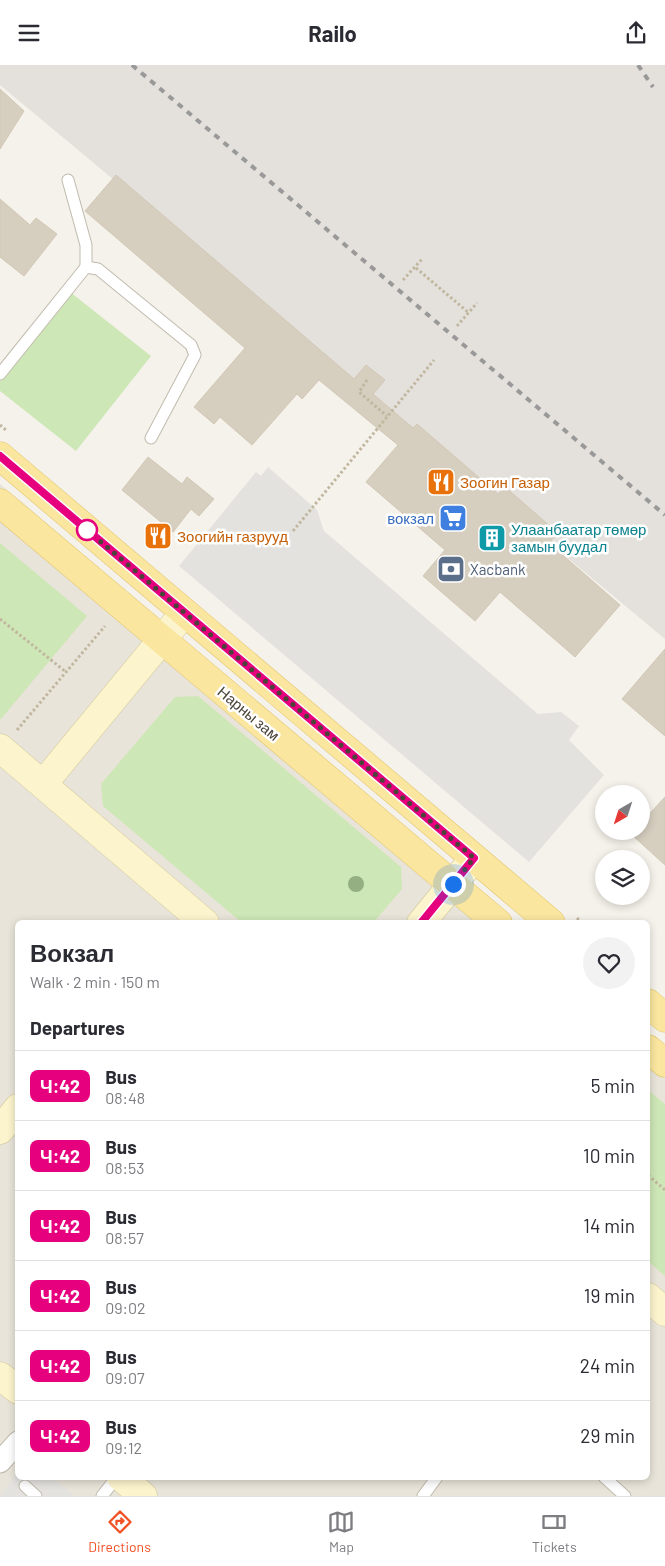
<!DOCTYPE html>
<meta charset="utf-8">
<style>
body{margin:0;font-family:Barlow,sans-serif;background:#f2f2f3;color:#2b2b33;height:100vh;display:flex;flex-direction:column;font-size:19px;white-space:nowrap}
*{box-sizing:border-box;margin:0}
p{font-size:16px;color:#7c7c81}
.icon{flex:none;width:28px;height:28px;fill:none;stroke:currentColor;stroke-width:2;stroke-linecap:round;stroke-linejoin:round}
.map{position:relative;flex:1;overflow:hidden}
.sheet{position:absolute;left:15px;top:855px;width:635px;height:560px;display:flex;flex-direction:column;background:#fff;border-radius:8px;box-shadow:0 2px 8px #0003}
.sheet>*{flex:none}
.badge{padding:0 10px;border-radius:8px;font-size:18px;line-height:32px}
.needle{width:32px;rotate:219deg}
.controls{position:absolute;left:595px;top:720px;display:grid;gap:10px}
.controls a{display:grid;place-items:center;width:55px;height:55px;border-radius:50%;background:#fff;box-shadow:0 2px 8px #0003;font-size:25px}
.you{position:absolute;width:25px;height:25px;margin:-12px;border:4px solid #fff;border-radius:50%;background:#1a73e8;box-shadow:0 0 0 8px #1a73e833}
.map>.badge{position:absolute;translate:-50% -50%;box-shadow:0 0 0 2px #fff}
h2{padding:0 15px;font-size:19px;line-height:45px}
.round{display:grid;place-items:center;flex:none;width:52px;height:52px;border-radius:26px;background:#f2f2f3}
.head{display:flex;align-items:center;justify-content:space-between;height:85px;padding:0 15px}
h1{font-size:24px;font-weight:700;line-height:38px}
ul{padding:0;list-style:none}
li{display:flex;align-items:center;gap:15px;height:70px;padding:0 15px;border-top:1px solid #e1e1e2}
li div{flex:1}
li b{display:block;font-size:19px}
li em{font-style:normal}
li .badge{min-width:55px;font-weight:700;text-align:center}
header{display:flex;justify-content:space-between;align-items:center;height:65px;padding:0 15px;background:#fff;font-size:22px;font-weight:700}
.tab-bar{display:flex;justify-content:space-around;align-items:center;height:70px;border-top:1px solid #e1e1e2;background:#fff;font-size:14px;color:#7c7c81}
.tab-bar a{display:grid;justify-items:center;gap:2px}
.tab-bar .on{color:#f15125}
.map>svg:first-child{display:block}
.residential{fill:#e8e4d9}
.industrial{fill:#e4e1dc}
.green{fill:#cee7b6}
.parking{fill:#e4e2df}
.building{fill:#d6cfc0;stroke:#d1c7b4}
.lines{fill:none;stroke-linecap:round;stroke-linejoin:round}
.lane-casing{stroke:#c0bbad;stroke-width:13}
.street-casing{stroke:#c0bbad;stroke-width:23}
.secondary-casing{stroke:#d2c79c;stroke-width:29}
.primary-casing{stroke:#e0c46e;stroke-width:29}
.path{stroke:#c1b79f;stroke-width:3;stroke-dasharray:2.5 2.5;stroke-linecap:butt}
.lane{stroke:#fff;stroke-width:11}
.street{stroke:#fff;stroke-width:21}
.secondary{stroke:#fcf4cd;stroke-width:28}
.primary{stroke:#fae69e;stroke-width:28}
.rail{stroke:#999;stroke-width:4;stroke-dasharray:6 6;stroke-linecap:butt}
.tree{fill:#94af82}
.line-casing{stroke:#fff;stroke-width:11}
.line{stroke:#e6007e;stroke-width:8}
.walk{stroke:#494339;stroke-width:5;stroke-dasharray:0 9}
.stop-dot{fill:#fff;stroke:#e6007e;stroke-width:2.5}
.labels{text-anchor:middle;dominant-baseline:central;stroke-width:5;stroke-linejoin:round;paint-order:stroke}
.food-label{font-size:15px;fill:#c56008;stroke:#fff;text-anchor:start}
.shop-label{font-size:15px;fill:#366cbe;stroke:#fff;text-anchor:end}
.culture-label{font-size:15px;fill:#0d838f;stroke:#fff;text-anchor:start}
.service-label{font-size:15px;fill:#4e5e75;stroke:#fff;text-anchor:start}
.street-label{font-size:15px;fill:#494339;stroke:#fff}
</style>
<header><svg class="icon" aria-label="menu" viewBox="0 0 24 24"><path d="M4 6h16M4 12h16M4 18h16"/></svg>Railo<svg class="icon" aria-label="share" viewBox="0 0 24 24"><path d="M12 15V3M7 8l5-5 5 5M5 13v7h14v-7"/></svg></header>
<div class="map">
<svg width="665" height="1431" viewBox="0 0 665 1431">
<rect width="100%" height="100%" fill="#f5f2eb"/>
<polygon class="residential" points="0,419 512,857 18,858 18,1412 648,1412 648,974 665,989 665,1431 0,1431"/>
<polygon class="industrial" points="0,0 665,0 665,574 0,20"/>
<g class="green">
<polygon points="70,227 151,291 76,386 0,326 0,316"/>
<polygon points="0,478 87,551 0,655"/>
<polygon points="198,631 401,802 402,824 374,857 241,857 103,741 101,719 175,632"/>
<polygon points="648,1025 665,1039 665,1211 648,1196"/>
</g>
<g class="parking">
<polygon points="268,402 317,445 324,466 538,649 561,647 579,661 569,675 604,710 529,797 179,501 256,407 261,411"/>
<polygon points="17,1407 18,1412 53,1413 75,1431 0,1431"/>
</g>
<g class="building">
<polygon points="0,24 24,46 0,84"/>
<polygon points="116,110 354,314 366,300 385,315 373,329 413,363 417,359 498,429 505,422 558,468 549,478 620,540 575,592 500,527 475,556 423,511 445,485 366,417 398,380 319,315 302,334 297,329 252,380 220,352 214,359 194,342 245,283 85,146"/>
<polygon points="0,134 30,160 36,153 57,169 24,211 0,192"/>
<polygon points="148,392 182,419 187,412 214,434 199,451 191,444 173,467 122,425"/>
<polygon points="665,584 665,671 622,634"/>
<polygon points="665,732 665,800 631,769 634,766 641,766 641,758"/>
</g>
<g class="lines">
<defs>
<g id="lane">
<polyline points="68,115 86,180 86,202"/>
<polyline points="0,309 86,202 98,204 191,280 195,290 151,373"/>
<polyline points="604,1412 625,1431"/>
<polyline points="25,1421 36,1431"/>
<polyline points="102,1431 117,1412"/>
<polyline points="423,1431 437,1412"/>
</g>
<polyline id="street" points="0,1397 18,1377"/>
<g id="secondary">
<polyline points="0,683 205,858"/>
<polyline points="43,719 184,548"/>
<polyline points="421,858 474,793"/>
<polyline points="0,1065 18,1043"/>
<polyline points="648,1232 665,1247"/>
<polyline points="0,1311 18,1325"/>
<polyline points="121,1412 143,1431"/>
</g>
<g id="primary">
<polyline points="0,391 551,858"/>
<polyline points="0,438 498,858"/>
<polyline points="648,938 665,953"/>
<polyline points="648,984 665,998"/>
</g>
</defs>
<use href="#lane" class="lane-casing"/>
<use href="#street" class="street-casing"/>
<use href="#secondary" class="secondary-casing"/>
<use href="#primary" class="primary-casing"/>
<g class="path">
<polyline points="416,203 469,248"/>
<polyline points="403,215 423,193"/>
<polyline points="457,261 477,238"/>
<polyline points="367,315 359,327 387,351"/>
<polyline points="0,360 6,365"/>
<polyline points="293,466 434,295"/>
<polyline points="0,554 66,607"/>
<polyline points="17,665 105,561"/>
<polyline points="577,853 582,858"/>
<polyline points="648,1110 665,1125"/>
</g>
<use href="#lane" class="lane"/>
<use href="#street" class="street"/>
<use href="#secondary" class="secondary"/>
<use href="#primary" class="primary"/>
<g class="rail">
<polyline points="132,0 665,450"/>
<polyline points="638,0 653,22"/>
</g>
</g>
<circle class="tree" cx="356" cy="819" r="8"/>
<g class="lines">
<defs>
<polyline id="line" points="0,391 474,793 421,858"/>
</defs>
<use href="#line" class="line-casing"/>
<use href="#line" class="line"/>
<polyline class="walk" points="87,465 474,793 453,819"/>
</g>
<defs>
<symbol id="restaurant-square" viewBox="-11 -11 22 22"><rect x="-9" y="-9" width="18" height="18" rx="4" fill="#e8710a" stroke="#fff"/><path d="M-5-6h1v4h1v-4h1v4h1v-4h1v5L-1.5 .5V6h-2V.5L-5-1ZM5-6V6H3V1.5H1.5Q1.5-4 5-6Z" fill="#fff"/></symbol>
<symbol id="supermarket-square" viewBox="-11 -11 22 22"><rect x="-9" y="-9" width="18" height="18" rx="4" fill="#3f7fe0" stroke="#fff"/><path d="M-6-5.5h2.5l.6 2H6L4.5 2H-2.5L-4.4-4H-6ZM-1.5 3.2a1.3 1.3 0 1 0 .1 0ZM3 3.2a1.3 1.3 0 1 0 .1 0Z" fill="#fff"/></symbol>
<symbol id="building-square" viewBox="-11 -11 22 22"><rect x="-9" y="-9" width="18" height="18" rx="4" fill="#0f9aa8" stroke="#fff"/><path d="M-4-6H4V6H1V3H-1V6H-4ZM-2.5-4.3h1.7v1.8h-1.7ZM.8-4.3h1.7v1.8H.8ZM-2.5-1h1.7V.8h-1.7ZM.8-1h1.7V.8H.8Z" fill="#fff"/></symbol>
<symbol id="bank-square" viewBox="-11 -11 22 22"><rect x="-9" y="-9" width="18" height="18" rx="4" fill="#5c6f8a" stroke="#fff"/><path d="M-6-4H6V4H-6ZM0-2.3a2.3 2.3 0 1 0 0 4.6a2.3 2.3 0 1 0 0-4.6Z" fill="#fff"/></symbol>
</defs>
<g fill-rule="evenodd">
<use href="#restaurant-square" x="425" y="401" width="32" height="32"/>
<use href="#supermarket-square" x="437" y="437" width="32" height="32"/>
<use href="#restaurant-square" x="142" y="455" width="32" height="32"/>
<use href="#building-square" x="476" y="457" width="32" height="32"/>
<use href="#bank-square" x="435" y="488" width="32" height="32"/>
</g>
<circle class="stop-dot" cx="87" cy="465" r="10"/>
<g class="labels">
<g class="food-label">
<text x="460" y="417">Зоогин Газар</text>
<text x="177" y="471">Зоогийн газрууд</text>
</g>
<g class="shop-label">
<text x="434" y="453">вокзал</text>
</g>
<g class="culture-label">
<text x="511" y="464">Улаанбаатар төмөр<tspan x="511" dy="17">замын буудал</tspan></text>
</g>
<g class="service-label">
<text x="470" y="504">Xacbank</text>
</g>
<g class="street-label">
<text transform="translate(249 648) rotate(40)">Нарны зам</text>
</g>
</g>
</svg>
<div class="controls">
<a><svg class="needle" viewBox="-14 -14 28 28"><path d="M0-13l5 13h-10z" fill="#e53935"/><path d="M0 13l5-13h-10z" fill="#7c7c81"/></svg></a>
<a><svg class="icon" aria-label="layers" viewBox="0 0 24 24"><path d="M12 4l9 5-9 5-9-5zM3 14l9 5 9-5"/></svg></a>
</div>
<div class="you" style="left:453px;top:819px"></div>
<section class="sheet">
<div class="head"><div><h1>Вокзал</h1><p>Walk · 2 min · 150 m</p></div><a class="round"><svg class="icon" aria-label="heart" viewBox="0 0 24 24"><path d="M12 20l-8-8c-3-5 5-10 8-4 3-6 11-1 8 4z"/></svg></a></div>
<h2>Departures</h2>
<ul>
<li><span class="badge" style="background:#e6007e;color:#fff">Ч:42</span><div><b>Bus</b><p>08:48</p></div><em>5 min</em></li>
<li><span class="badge" style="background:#e6007e;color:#fff">Ч:42</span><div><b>Bus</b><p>08:53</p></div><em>10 min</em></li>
<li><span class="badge" style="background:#e6007e;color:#fff">Ч:42</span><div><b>Bus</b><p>08:57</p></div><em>14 min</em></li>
<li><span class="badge" style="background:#e6007e;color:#fff">Ч:42</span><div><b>Bus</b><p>09:02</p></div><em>19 min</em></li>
<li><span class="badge" style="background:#e6007e;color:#fff">Ч:42</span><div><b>Bus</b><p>09:07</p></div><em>24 min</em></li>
<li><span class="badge" style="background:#e6007e;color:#fff">Ч:42</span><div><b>Bus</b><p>09:12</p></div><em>29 min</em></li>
</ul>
</section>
</div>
<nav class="tab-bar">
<a class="on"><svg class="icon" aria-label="directions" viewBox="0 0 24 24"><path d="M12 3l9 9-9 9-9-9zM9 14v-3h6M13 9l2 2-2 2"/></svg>Directions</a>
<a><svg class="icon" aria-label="map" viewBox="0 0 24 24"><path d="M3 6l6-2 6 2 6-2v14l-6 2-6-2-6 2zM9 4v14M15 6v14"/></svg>Map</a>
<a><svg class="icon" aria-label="tickets" viewBox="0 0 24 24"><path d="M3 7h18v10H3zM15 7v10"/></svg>Tickets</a>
</nav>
